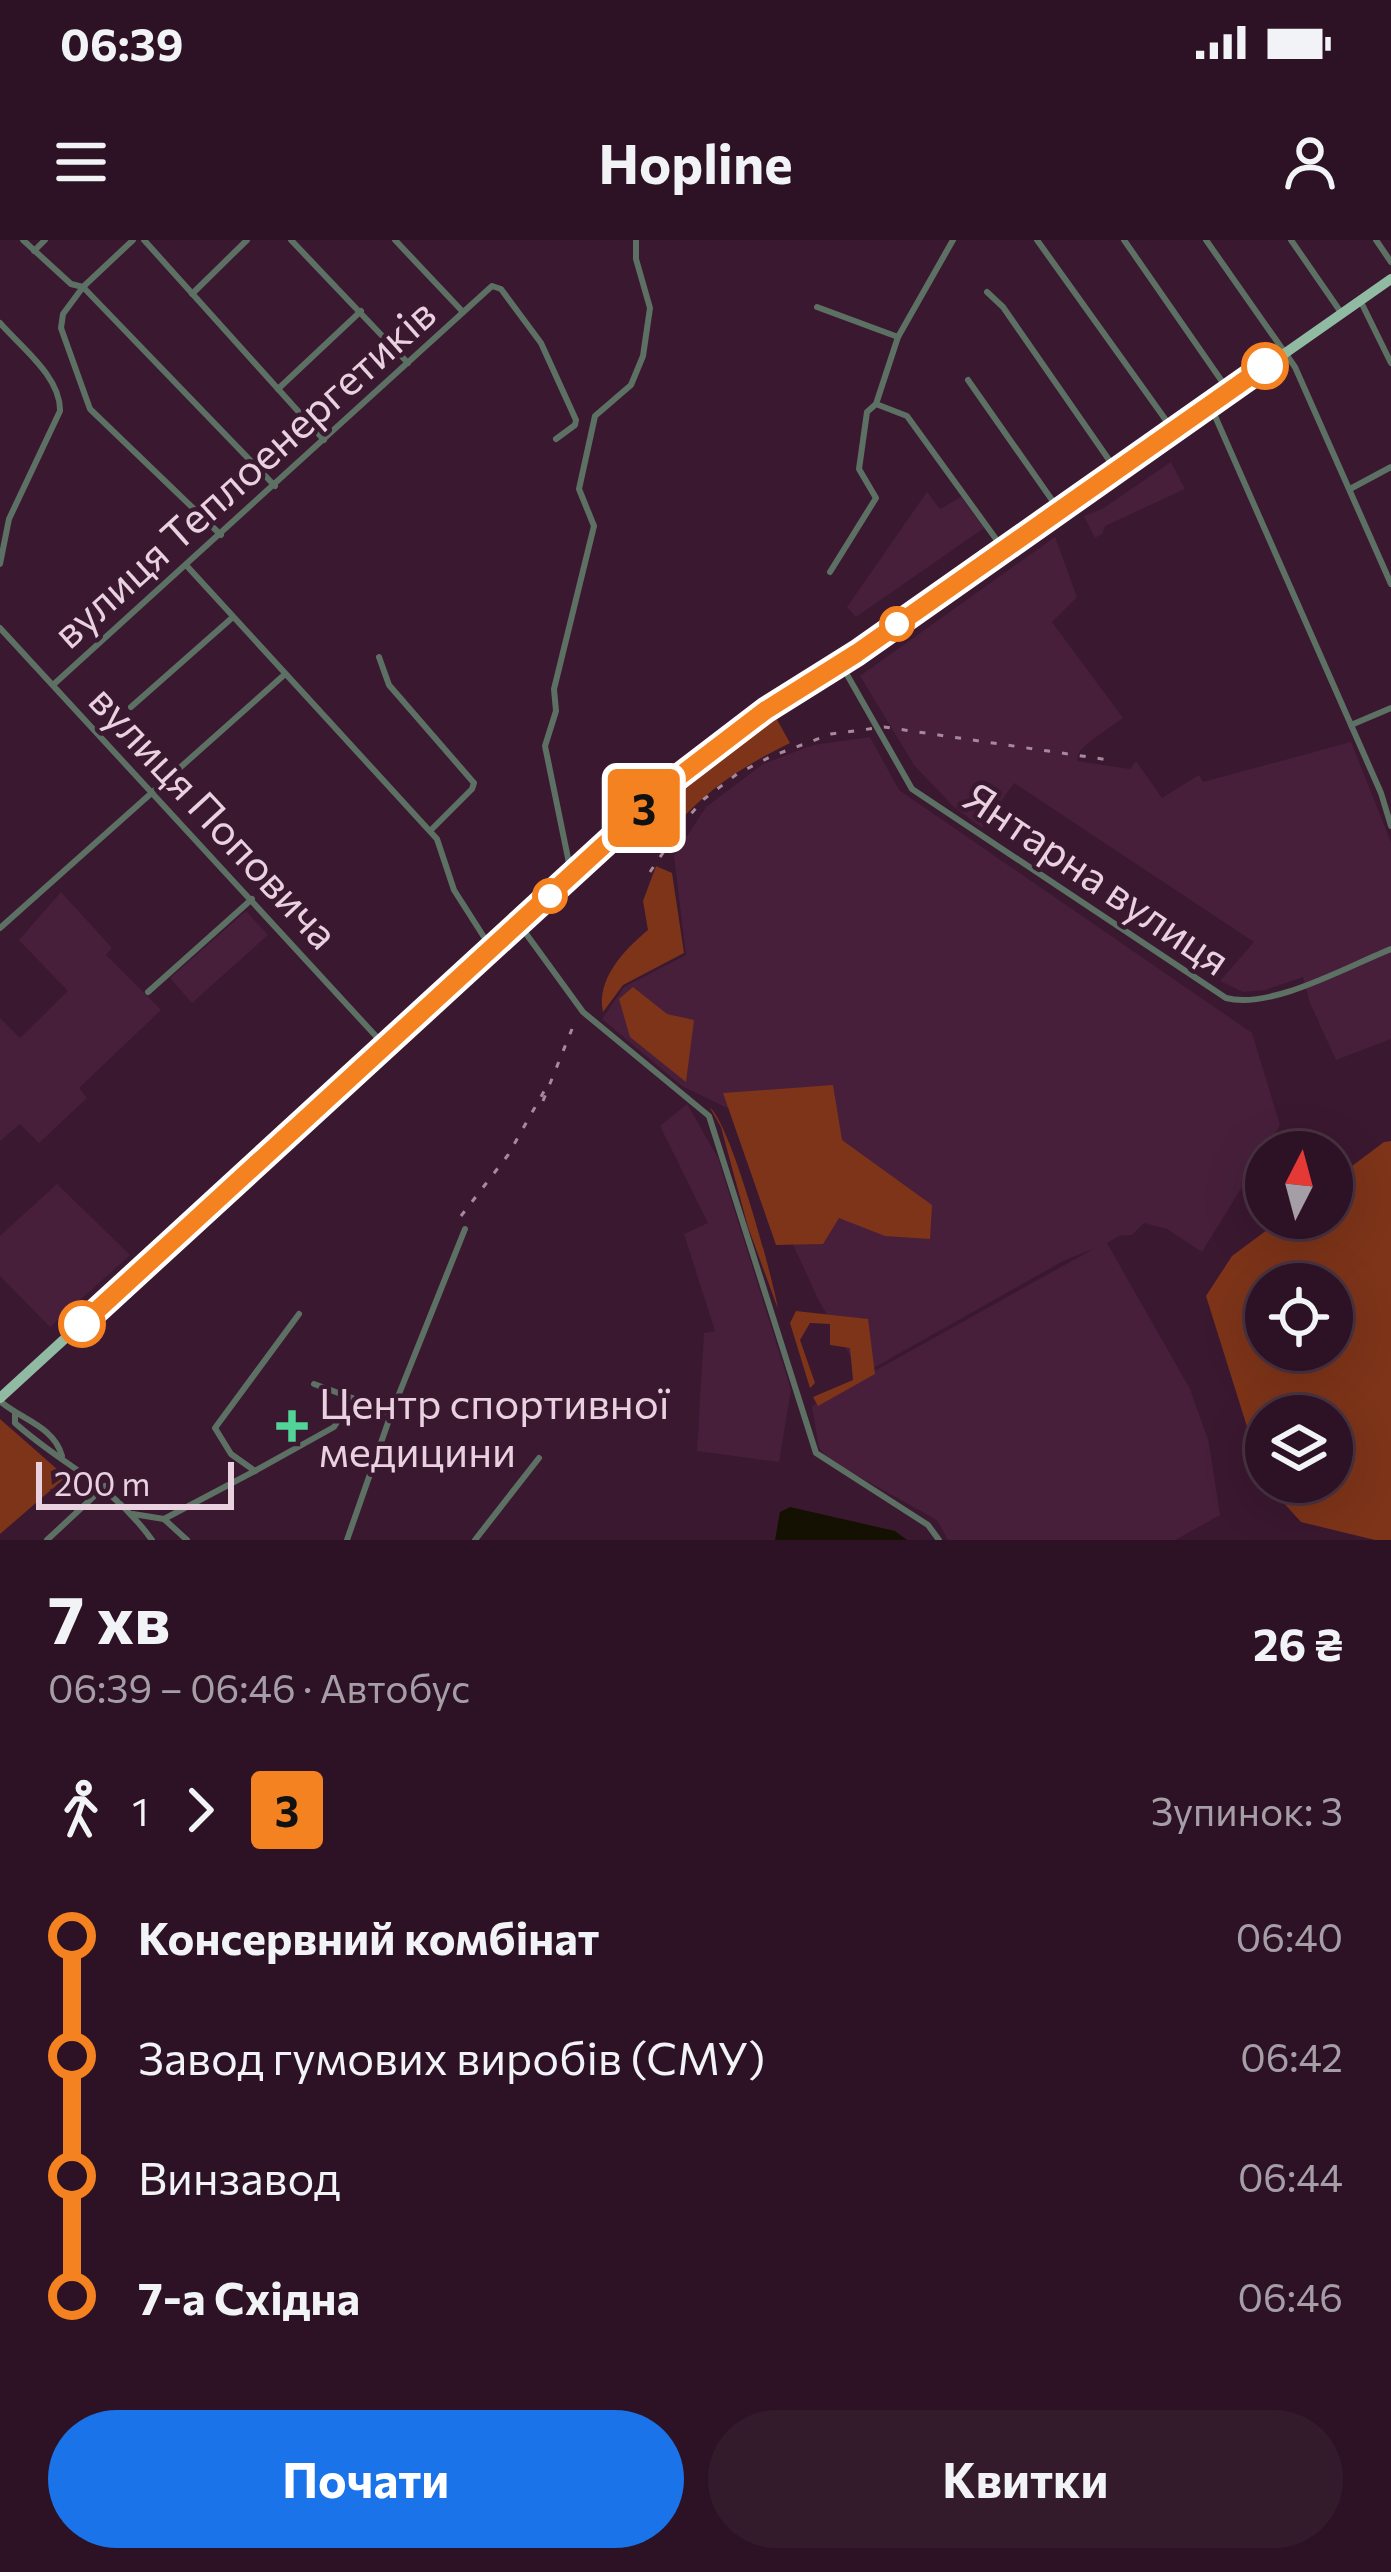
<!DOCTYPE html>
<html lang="uk">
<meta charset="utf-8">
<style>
body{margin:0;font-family:Commissioner,sans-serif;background:#341b2c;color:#f1f3f6;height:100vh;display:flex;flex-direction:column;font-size:45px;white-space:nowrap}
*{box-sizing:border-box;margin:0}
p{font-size:39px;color:#a69ea6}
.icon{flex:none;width:66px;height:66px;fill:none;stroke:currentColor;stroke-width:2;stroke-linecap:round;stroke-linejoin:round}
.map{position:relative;height:1300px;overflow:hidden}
.drawer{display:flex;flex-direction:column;background:#2c1224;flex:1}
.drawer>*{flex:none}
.badge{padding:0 24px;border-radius:9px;font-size:42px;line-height:78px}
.needle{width:78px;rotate:6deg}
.controls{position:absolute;left:1245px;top:891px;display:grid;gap:24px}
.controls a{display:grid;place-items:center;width:108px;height:108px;border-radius:50%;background:#2c1224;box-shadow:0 12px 48px #0002,0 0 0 3px #483241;font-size:60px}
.scale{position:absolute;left:36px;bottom:30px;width:198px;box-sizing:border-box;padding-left:12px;border:6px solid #e9d1e0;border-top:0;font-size:33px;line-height:42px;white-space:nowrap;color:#e9d1e0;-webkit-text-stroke:9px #3a1830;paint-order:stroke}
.map>.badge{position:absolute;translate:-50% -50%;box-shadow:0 0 0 6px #fff}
.legs{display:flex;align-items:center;gap:18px;height:132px;padding:0 48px;font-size:39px}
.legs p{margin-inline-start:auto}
.overview{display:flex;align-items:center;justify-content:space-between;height:204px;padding:0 48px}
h1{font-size:66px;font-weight:700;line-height:90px}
.action{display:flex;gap:24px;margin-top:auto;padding:24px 48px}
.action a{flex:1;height:138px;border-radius:72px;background:#1a73e8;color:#fff;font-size:48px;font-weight:700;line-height:138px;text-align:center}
.action a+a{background:#341b2c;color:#f1f3f6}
ul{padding:0 48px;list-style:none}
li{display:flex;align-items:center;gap:42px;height:120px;font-size:45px}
li i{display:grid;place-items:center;width:18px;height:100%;margin:0 15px;background:currentColor}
li i::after{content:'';width:30px;height:30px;margin:-15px;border:9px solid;border-radius:50%;background:#2c1224}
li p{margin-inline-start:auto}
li:first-child i{background:linear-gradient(#0000 50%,currentColor 0)}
li:last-child i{background:linear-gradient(currentColor 50%,#0000 0)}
.status{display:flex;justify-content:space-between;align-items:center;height:84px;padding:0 60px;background:#2c1224;direction:ltr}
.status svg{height:33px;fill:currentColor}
header{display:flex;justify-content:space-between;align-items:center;height:156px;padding:0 48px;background:#2c1224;font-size:54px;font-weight:700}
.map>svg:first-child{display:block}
.built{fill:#471f3b}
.green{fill:#7d3419;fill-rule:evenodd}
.water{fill:#141102}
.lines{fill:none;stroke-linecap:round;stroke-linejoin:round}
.street{stroke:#5c7064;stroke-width:6}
.primary{stroke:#91baa2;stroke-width:10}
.rail{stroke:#a68a9c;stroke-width:3;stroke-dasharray:6 12;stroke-linecap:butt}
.line-1-casing{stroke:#fff;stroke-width:27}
.line-1{stroke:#f58220;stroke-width:18}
.stop-1-dot{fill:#fff;stroke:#f58220;stroke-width:6}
.poi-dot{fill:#52d397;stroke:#3a1830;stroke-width:4.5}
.labels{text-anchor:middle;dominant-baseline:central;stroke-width:9;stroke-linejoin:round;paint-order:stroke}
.street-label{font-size:42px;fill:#e9d1e0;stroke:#3a1830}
.poi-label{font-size:42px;fill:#e9d1e0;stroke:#3a1830;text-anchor:start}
</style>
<div class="status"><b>06:39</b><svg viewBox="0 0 49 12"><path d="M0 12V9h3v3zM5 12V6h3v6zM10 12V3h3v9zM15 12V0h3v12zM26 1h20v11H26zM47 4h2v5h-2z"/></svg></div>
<header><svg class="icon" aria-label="menu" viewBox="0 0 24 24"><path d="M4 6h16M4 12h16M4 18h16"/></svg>Hopline<svg class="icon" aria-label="person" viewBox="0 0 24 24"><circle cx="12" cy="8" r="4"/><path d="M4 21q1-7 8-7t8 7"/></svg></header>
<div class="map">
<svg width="1391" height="1300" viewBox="0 0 1391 1300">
<rect width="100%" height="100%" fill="#3a1830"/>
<g class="built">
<polygon points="1171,222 1185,249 1105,286 1102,294 1095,298 1084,276 1102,269"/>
<polygon points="927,252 940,269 961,257 984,288 856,377 847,367"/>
<polygon points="1055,297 1077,357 1052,382 1123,478 1089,502 1079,512 1077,521 1130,529 1136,521 1162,558 1199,535 1203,542 1351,502 1391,602 1391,799 1336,820 1310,763 1303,737 1265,750 1243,752 1220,741 1254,702 1014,543 982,588 953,566 914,525 860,436"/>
<polygon points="870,497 899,550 1252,793 1280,885 1202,1012 1167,989 1144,983 1132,995 1121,995 1107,1003 1190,1149 1209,1203 1220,1275 1175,1300 948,1300 937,1280 829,1220 819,1208 812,1166 1095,1008 1063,1021 861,1135 818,1059 731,870 682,846 602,779 624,747 686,715 674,616 706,567 763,524 813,505"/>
<polygon points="61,652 112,708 106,715 161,770 79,848 87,858 39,903 20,884 0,901 0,778 20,798 68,751 19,700"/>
<polygon points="246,671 268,695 192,763 170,738"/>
<polygon points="687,864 718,918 791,1150 779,1222 697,1211 704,1093 715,1091 684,994 708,983 660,886"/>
<polygon points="57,944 130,1015 50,1087 0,1036 0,996"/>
</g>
<g class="green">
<path d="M775 476 790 503C745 525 710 547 676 585L679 546Z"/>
<path d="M656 626 672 633 684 713 623 745 603 772C596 739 624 710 648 690L643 661Z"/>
<polygon points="633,747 667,774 694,780 686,842 630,797 619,759"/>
<polygon points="833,845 842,900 932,965 930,999 885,996 839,978 823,1004 776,1005 723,853"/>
<path d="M710 868C730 882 773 1038 778 1069L748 987 721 887Z"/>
<path d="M1391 901V1300H1375L1301 1282 1264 1241 1206 1056 1232 1016 1283 978H1332V941L1384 902ZM1266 1044H1332V1110H1266ZM1266 1176H1332V1242H1266Z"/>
<polygon points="796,1071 868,1079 875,1134 818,1166 813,1157 853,1140 850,1108 830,1105 830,1084 810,1083 800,1100 815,1143 810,1148 790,1083"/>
<polygon points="0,1179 66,1237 0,1294"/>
</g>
<polygon class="water" points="790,1267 895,1291 907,1300 775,1300 780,1272"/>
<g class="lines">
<g class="street">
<polyline points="23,0 71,44 83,47 275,246"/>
<polyline points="133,0 83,47 63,74 61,88 90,169 221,295"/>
<polyline points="144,0 324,200"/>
<polyline points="291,0 408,123"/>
<polyline points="395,0 463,72"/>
<polyline points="1037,0 1173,190"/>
<polyline points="1124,0 1228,150"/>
<polyline points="1206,0 1295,127 1391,344"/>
<polyline points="1291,0 1340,71"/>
<polyline points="1376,0 1391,22"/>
<polyline points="34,11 45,0"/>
<polyline points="987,52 1003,67 1116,230"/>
<polyline points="192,54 247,0"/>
<polyline points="1360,60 1391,123"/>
<polyline points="817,67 898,97"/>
<path d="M0 83C21 107 61 137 60 171L9 279 0 324"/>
<polyline points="968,140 1059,270"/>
<polyline points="278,149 361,71"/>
<polyline points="876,164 907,176 1004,310"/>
<polyline points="1211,167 1381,553 1391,586"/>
<polyline points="1350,249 1391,227"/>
<polyline points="186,325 437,599 454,650 491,708"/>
<polyline points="830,332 876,258 859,229 867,172 876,164 898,97 953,0"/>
<polyline points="0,388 385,806"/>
<polyline points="379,417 389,445 474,543 472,549 430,591"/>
<path d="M841 424 912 549 1226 758C1271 770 1348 726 1391 709"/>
<polyline points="53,445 492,46 501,49 541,103 576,180 575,185 556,199"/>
<polyline points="131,467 233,377"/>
<polyline points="1351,485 1391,468"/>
<polyline points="569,623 545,506 556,471 554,449 594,286 579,249 595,176 631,145 643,116 650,68 636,19 636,0"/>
<polyline points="519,684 583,772 709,876 816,1213 928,1285 939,1300"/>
<polyline points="0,688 284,435"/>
<polyline points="148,752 252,659"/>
<polyline points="352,1158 391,1174 465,989"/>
<path d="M0 1161C20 1179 54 1186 62 1216"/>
<path d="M15 1173V1183C64 1227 110 1242 152 1300"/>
<polyline points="255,1231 334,1187 352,1158 314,1144"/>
<polyline points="133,1274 164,1279 187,1300"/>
<polyline points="164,1279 255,1231 231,1214 215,1188 299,1074"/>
<polyline points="47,1300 105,1246"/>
<polyline points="347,1300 391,1174"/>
<polyline points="475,1300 539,1218"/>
</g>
<polyline class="primary" points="0,1158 677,538 767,470 857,413 1391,39"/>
<g class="rail">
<polyline points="650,632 683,583 704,559 737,534 772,516 831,494 884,487 1109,520"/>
<polyline points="543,861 572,789"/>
<polyline points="461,976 508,915 547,846"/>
</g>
</g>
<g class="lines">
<defs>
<polyline id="line-1" points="82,1084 677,538 766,470 857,413 1265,126"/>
</defs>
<use href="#line-1" class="line-1-casing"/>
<use href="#line-1" class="line-1"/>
</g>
<g class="stop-1-dot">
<circle cx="1265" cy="126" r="21"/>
<circle cx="897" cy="384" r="15"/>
<circle cx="550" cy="656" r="15"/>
<circle cx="82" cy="1084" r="21"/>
</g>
<path class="poi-dot" d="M286 1168h12v12h12v12h-12v12h-12v-12h-12v-12h12z"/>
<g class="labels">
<g class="street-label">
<text transform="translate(243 232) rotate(-42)">вулиця Теплоенергетиків</text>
<text transform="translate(215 576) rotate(47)">вулиця Поповича</text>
<text transform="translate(1098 637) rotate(34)">Янтарна вулиця</text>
</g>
<g class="poi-label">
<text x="319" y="1162">Центр спортивної<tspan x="319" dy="48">медицини</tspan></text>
</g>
</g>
</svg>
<div class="controls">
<a><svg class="needle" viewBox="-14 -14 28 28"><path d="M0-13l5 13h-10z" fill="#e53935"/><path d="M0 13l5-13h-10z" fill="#a69ea6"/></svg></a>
<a><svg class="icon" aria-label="locate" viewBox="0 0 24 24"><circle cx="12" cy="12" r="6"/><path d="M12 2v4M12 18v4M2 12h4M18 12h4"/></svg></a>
<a><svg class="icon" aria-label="layers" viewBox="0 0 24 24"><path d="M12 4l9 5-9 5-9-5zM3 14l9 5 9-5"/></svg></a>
</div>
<div class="scale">200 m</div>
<b class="badge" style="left:644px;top:568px;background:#f58220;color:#111">3</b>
</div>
<section class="drawer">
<div class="overview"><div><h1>7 хв</h1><p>06:39 – 06:46 · Автобус</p></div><b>26 ₴</b></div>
<div class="legs"><svg class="icon" aria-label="walk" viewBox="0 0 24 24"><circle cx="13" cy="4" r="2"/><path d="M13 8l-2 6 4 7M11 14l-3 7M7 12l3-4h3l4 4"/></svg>1<svg class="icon" aria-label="forward" viewBox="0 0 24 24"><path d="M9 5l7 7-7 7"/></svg><b class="badge" style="background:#f58220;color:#111">3</b><p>Зупинок: 3</p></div>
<ul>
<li><i style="color:#f58220"></i><b>Консервний комбінат</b><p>06:40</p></li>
<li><i style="color:#f58220"></i><span>Завод гумових виробів (СМУ)</span><p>06:42</p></li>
<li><i style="color:#f58220"></i><span>Винзавод</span><p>06:44</p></li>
<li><i style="color:#f58220"></i><b>7-а Східна</b><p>06:46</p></li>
</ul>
<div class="action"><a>Почати</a><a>Квитки</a></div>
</section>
